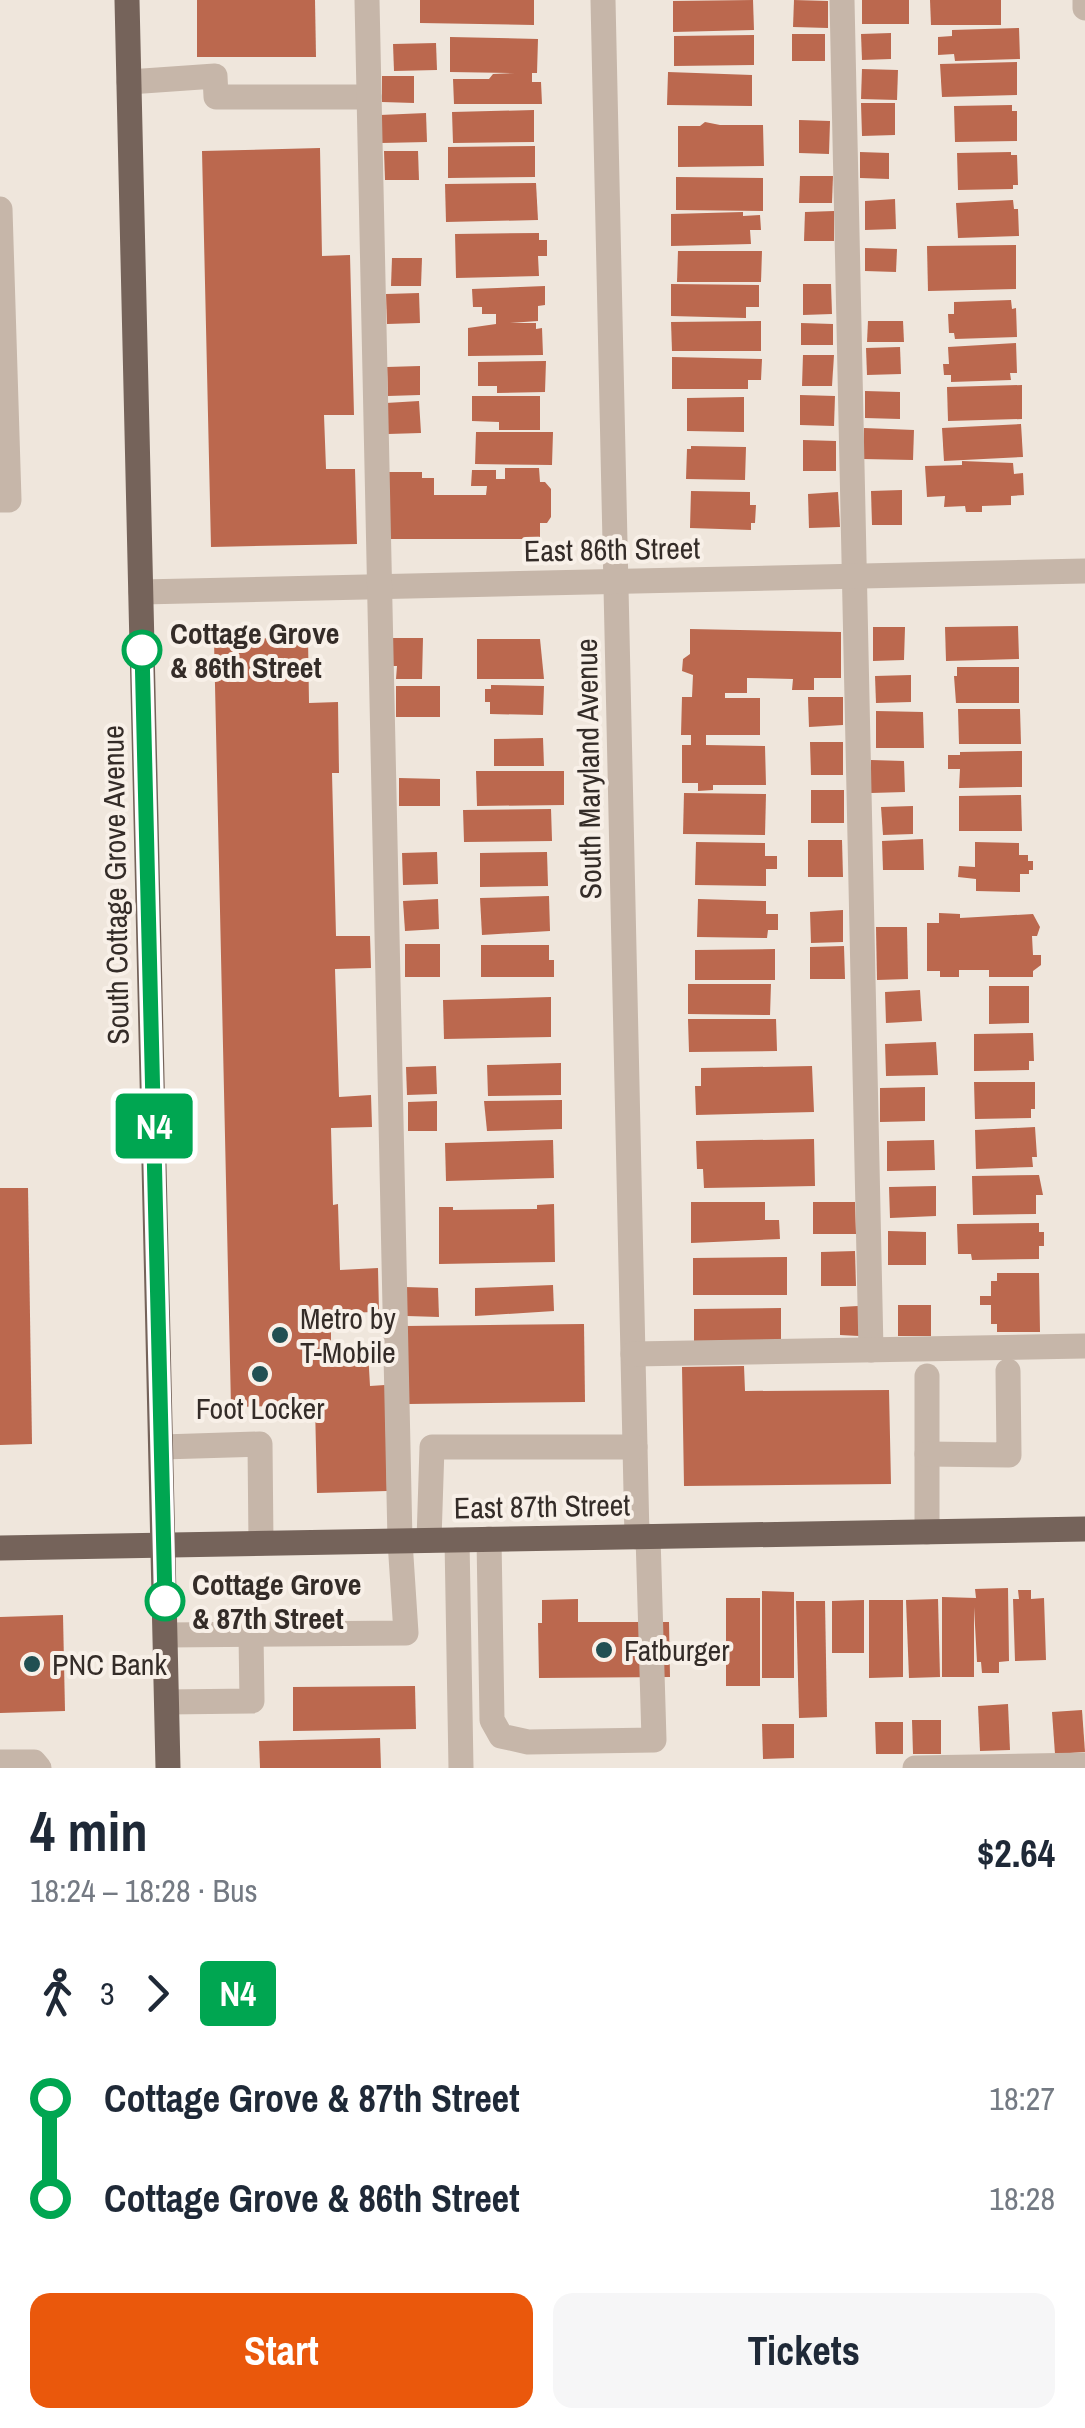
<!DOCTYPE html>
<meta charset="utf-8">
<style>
body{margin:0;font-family:"Archivo Narrow",sans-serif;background:#f6f6f7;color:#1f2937;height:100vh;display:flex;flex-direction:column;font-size:38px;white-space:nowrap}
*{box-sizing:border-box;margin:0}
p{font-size:32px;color:#747a83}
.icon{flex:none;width:55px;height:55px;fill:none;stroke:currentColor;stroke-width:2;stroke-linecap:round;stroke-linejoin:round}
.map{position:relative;height:1768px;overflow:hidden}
.panel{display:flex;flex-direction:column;background:#fff;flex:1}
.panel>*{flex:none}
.badge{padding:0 20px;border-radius:8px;font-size:35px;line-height:65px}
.map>.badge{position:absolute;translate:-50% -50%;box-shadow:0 0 0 5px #fff}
.legs{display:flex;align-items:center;gap:15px;height:110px;padding:0 30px;font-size:32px}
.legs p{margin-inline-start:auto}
.headline{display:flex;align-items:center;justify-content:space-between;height:170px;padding:0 30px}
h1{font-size:55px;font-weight:700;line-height:75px}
.cta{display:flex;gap:20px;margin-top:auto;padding:20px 30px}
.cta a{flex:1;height:115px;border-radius:20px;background:#ea580c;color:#fff;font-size:40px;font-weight:700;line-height:115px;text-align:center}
.cta a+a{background:#f6f6f7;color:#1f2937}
ul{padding:0 30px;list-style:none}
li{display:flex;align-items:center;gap:35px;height:100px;font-size:38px}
li i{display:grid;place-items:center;width:15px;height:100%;margin:0 12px;background:currentColor}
li i::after{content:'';width:25px;height:25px;margin:-12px;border:8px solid;border-radius:50%;background:#fff}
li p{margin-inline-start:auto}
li:first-child i{background:linear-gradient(#0000 50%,currentColor 0)}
li:last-child i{background:linear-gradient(currentColor 50%,#0000 0)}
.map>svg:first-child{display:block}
.building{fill:#bb684e}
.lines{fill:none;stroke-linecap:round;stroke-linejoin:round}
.minor{stroke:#c6b6a9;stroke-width:25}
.major{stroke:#75635a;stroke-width:25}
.line-1-casing{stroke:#fff;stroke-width:22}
.line-1{stroke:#00a651;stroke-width:15}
.stop-1-dot{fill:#fff;stroke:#00a651;stroke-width:5}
.poi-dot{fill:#214f52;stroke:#f8f0e8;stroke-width:4}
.labels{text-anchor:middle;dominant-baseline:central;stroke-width:8;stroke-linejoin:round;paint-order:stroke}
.street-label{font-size:30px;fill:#342c28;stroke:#f8f0e8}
.stop-label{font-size:30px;font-weight:bold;fill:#342c28;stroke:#f8f0e8;text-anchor:start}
.poi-label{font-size:30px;fill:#342c28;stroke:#f8f0e8;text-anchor:start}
</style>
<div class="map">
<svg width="1085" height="1768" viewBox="0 0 1085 1768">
<rect width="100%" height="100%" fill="#efe6dc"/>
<g class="building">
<polygon points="197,0 315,0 316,57 197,57"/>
<polygon points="420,0 534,0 534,25 420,23"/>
<polygon points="753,0 754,30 673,32 673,1"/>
<polygon points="794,0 828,1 828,28 793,27"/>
<rect x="862" y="0" width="47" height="24"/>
<polygon points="930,0 1001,0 1001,25 931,25"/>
<polygon points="1019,28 1020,59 955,61 954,54 938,55 938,37 952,36 952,30"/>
<polygon points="891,33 891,59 862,60 861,34"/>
<rect x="792" y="34" width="33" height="27"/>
<polygon points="754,35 754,65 674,66 674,36"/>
<polygon points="450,37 538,39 537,73 532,73 532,82 541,82 542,104 454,104 453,79 489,79 493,74 515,73 450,72"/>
<polygon points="436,43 437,70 394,71 393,44"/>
<polygon points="1017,62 1017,95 942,97 940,64"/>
<polygon points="862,69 898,70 897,100 861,99"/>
<polygon points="668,72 752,75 752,106 667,105"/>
<polygon points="382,76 414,76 414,103 382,102"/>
<polygon points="861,103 895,103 895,135 862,136"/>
<polygon points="1012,105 1012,111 1017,111 1017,141 955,142 954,106"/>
<polygon points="534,110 534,142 453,143 452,112"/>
<polygon points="426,113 427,142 381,143 380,115"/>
<polygon points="799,120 830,121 829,154 799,153"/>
<polygon points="705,122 720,125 763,125 764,166 678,167 678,126 700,126"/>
<polygon points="535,146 535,177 448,178 448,147"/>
<polygon points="320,148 322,256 350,255 354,415 324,415 326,469 355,469 357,544 211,547 202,151"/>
<polygon points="384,151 418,151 419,180 385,180"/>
<polygon points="860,152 889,153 889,179 860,178"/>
<polygon points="1011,152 1011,155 1017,155 1018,185 1013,185 1013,189 958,190 957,153"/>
<polygon points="800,176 833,176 832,203 799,203"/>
<polygon points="676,177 763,178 763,211 676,210"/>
<polygon points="536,183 538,220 446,222 445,184"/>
<polygon points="895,199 896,229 865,230 865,201"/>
<polygon points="1013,200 1014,209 1018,209 1019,236 958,238 956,203"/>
<polygon points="834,211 834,241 804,241 805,212"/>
<polygon points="743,212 743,216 760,215 761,230 750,230 751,244 671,246 671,214"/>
<polygon points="539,233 539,240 547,240 547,256 538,256 539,276 456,278 455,234"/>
<polygon points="1016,245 1016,289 928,291 927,246"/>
<polygon points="865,248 897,249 896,272 865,271"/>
<polygon points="678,251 762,251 761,282 677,282"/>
<polygon points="392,258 422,258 421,286 391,286"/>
<polygon points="671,284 759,285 759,307 746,307 746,318 671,316"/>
<polygon points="803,284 831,284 832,314 803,315"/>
<polygon points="545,286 545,305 538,306 538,321 510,323 536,323 536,329 542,328 543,355 468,356 468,328 496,324 496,314 482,314 482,307 473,307 472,289"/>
<polygon points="419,293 420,323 387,324 386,294"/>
<polygon points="1011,300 1012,309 1016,308 1017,337 955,339 954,333 949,333 948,314 954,314 954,302"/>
<polygon points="761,321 761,351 672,351 671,322"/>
<polygon points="868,321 903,321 904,342 867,342"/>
<polygon points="801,323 833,324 833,345 801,345"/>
<polygon points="1016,343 1017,373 1010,373 1011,380 951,382 951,375 944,375 943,364 949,364 948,347"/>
<polygon points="900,347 901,374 867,375 866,348"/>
<polygon points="803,355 834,355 832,386 802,386"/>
<polygon points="672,357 762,359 761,380 748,380 748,389 672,389"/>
<polygon points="546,361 545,392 497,393 497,386 478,386 478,362"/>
<polygon points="420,366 420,395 388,396 387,367"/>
<polygon points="1022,385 1022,419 948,421 947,387"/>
<polygon points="865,391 900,392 900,419 865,418"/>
<polygon points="800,395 835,396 834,426 800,425"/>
<polygon points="472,396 540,396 540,430 499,430 499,422 472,421"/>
<polygon points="744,397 744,432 687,431 687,398"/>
<polygon points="419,401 421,433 388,434 386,403"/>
<polygon points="1021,424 1023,457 944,461 942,428"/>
<polygon points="864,428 914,430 913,460 863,459"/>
<polygon points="476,432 553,432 552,465 475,464"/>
<polygon points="803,440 836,441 836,471 803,471"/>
<polygon points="691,446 746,447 745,480 686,479 687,449 691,449"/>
<polygon points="962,461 1013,463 1014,474 1023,473 1024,495 1011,496 1011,505 982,506 982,512 966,512 965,506 944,507 945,496 927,497 925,466 962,465"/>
<polygon points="505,468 539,468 540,482 545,482 551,489 551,517 547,523 540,523 540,539 388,539 388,472 422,472 422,478 434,478 434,495 486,495 487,486 471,486 472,470 496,470 496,479 505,479"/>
<polygon points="902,490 902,525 872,525 871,491"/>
<polygon points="691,491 750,492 750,505 756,505 755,523 751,523 751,530 690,528"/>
<polygon points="838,492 840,527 809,528 808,494"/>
<polygon points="1018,626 1019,659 946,661 945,627"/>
<polygon points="873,627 905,627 904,660 873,661"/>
<polygon points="690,629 841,632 841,678 814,678 814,690 792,690 793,679 747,678 747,693 725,693 725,698 760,698 760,735 706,735 706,745 765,746 766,785 713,785 713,790 698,791 698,783 682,783 682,745 691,745 691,735 681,735 682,697 692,697 693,675 682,671 683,659 690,654"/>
<polygon points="308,637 309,703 338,702 339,773 332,773 336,936 370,936 371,968 335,969 339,1097 371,1095 372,1127 331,1128 333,1205 338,1204 340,1270 378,1268 379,1312 331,1313 331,1352 368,1351 370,1386 385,1385 387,1491 317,1493 315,1405 231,1407 214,640"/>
<polygon points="392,638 423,638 422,679 396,679 397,666 392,666"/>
<polygon points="477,639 540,639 544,679 477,679"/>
<polygon points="957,667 1019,667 1019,703 956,703 954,676 957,676"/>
<polygon points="911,675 911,702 876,703 875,676"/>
<polygon points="491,685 544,686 543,715 490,714 490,702 485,702 485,689 491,689"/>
<rect x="396" y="686" width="44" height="31"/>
<polygon points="808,697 843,697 843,725 809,727"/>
<polygon points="958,709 1020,709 1021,744 959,744"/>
<polygon points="876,711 923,712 924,748 876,748"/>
<polygon points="543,738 544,766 494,766 494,739"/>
<polygon points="810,742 843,742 843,775 811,775"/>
<polygon points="1022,751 1022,787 959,788 960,769 948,769 948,755 960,755 960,752"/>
<polygon points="871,760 904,761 905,792 871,793"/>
<polygon points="476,771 564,771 564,805 477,806"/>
<polygon points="399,778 440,779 440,806 399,806"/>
<rect x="811" y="790" width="33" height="33"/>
<polygon points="684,793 766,794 765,835 683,834"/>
<polygon points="1021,795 1022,831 959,831 959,796"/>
<polygon points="913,806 913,834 883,835 881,807"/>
<polygon points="551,809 552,841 464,842 463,810"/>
<polygon points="923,839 924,870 883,870 882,841"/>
<polygon points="808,840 842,840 843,877 808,877"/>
<polygon points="696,842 765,843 765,856 777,856 777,869 766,869 766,886 695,885"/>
<polygon points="975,842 1019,843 1019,855 1028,855 1028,861 1033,861 1033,870 1029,870 1029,874 1020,874 1020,892 976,891 976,879 958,877 959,866 975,867"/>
<polygon points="437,852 438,884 403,885 402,853"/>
<polygon points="547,852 548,886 480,887 480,853"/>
<polygon points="549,896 550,931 482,935 480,898"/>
<polygon points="438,899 439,929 405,931 403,901"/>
<polygon points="698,899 766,901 766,914 778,914 778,930 768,930 767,938 697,937"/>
<polygon points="843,910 843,942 811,943 810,912"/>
<polygon points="939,913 960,914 960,918 1033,914 1040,927 1037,936 1032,936 1033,955 1041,955 1041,965 1033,971 1033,977 989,977 989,970 959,970 959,977 940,977 940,971 927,971 927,923 939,923"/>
<polygon points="876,927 907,927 908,979 877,980"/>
<rect x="405" y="944" width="35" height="33"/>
<polygon points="481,945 549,945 549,960 554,960 554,977 481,977"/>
<polygon points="844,946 845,979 810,979 810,947"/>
<polygon points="775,949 775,980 695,980 695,950"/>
<polygon points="688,984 771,984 770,1015 688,1014"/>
<polygon points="989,986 1029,986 1029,1023 989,1024"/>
<polygon points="920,990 922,1021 886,1023 885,992"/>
<polygon points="551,997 551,1037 444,1039 443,1000"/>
<polygon points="688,1019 776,1019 777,1051 689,1052"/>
<polygon points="1033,1033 1034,1061 1029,1061 1029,1070 974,1071 974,1034"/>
<polygon points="936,1042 938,1075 886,1076 885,1044"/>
<polygon points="561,1063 561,1095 488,1096 487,1065"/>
<polygon points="436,1066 437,1094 407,1095 406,1067"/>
<polygon points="812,1066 814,1112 696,1115 695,1086 701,1086 701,1068"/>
<polygon points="974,1082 1035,1082 1035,1109 1031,1109 1031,1118 975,1119"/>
<polygon points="925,1087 925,1121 880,1122 880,1088"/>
<polygon points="562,1100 562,1129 487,1131 484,1101"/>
<polygon points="437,1101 437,1131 408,1131 408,1102"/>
<polygon points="1035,1127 1037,1157 1032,1157 1033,1167 976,1169 975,1130"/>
<polygon points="814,1139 815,1186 704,1188 703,1169 697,1169 696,1141"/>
<polygon points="553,1140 554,1178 446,1181 445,1143"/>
<polygon points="934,1140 935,1170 887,1171 887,1141"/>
<polygon points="1039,1175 1043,1195 1036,1195 1036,1214 973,1215 972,1176"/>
<polygon points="936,1186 936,1216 890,1218 889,1187"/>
<polygon points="0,1188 28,1188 32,1444 0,1445"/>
<polygon points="691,1202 765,1202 765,1220 779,1220 780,1239 691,1243"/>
<polygon points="813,1202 855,1202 856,1234 813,1234"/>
<polygon points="554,1204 555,1262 439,1264 439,1207 453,1207 453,1210 537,1209 537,1205"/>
<polygon points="1039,1223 1039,1232 1044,1232 1044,1246 1039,1246 1039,1259 972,1260 971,1254 958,1254 957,1224"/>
<polygon points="888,1231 926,1232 926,1265 888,1265"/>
<polygon points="855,1251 856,1286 821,1286 821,1252"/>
<polygon points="787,1257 787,1295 693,1295 693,1258"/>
<polygon points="997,1273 1039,1273 1040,1332 997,1332 997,1324 991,1324 991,1305 980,1305 980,1296 991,1296 991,1281 997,1281"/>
<polygon points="553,1285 554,1311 475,1316 475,1288"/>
<polygon points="405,1287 438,1288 439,1317 407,1316"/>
<rect x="898" y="1305" width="33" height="31"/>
<polygon points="858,1306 859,1336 840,1335 840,1307"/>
<polygon points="781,1308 781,1343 694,1344 694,1309"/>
<polygon points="584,1324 585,1402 408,1404 406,1326"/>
<polygon points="744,1366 745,1391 889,1390 891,1484 684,1486 682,1367"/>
<polygon points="1008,1588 1009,1661 999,1662 999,1673 982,1673 981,1662 977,1662 974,1607 974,1677 942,1677 942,1597 976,1598 975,1589"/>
<polygon points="1018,1590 1031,1590 1031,1599 1044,1598 1046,1660 1015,1661 1013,1599 1019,1599"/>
<polygon points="762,1591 794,1592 794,1678 762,1678"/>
<rect x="726" y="1598" width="34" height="88"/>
<polygon points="578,1599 578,1622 669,1622 670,1677 539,1678 538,1623 542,1623 542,1600"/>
<polygon points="938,1599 940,1677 909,1678 906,1600"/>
<polygon points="864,1600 864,1653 832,1653 832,1601"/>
<polygon points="869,1600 903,1600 903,1677 869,1678"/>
<polygon points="796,1601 825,1601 827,1717 799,1718"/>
<polygon points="63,1615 65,1711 0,1713 0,1617"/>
<polygon points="415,1686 416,1729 293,1731 293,1687"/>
<polygon points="1008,1704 1010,1750 980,1751 978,1706"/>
<polygon points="1082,1710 1085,1752 1055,1754 1052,1712"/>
<polygon points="912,1720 941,1720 941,1754 913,1754"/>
<polygon points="875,1722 903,1722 903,1754 876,1754"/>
<polygon points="762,1724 794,1724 794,1758 763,1759"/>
<polygon points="380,1738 381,1768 260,1768 259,1741"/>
</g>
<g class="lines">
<g class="minor">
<polyline points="603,0 637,1537"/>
<polyline points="842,0 871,1350"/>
<polyline points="1085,0 1085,8"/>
<polyline points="129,82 215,76 216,97 369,97"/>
<polyline points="0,209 9,500 0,500"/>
<polyline points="141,592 1085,571"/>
<polyline points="633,1354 1085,1346"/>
<polyline points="927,1376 927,1532"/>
<polyline points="162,1447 260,1444 261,1543"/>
<polyline points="927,1454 1009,1455 1008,1371"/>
<polyline points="489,1539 492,1720 501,1736 528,1742 654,1740 648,1536"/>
<polyline points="429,1540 432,1447 635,1447"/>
<polyline points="457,1540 461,1768"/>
<polyline points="166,1635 406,1633 400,1541 367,0"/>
<polyline points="167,1702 252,1701 251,1634"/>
<polyline points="0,1762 34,1762 39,1768"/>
<polyline points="915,1768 1085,1765"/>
</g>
<g class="major">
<polyline points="127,0 168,1768"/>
<polyline points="0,1548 1085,1529"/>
</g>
</g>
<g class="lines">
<defs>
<polyline id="line-1" points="142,650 165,1601"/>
</defs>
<use href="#line-1" class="line-1-casing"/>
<use href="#line-1" class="line-1"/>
</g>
<g class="stop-1-dot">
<circle cx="142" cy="650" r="18"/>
<circle cx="165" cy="1601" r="18"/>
</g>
<g class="poi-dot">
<circle cx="280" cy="1335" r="10"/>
<circle cx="260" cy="1374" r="10"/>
<circle cx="604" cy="1650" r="10"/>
<circle cx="32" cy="1664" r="10"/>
</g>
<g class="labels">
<g class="street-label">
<text transform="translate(612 549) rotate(-1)">East 86th Street</text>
<text transform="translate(588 769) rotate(-91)">South Maryland Avenue</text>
<text transform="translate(115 885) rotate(-91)">South Cottage Grove Avenue</text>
<text transform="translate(542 1506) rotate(-1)">East 87th Street</text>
</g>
<g class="stop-label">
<text x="170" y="633">Cottage Grove<tspan x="170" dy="34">&amp; 86th Street</tspan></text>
<text x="192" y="1584">Cottage Grove<tspan x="192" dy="34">&amp; 87th Street</tspan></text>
</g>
<g class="poi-label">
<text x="300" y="1318">Metro by<tspan x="300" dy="34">T-Mobile</tspan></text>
<text x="260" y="1408" text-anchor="middle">Foot Locker</text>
<text x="624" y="1650">Fatburger</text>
<text x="52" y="1664">PNC Bank</text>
</g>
</g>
</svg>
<b class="badge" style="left:154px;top:1126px;background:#00a651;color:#fff">N4</b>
</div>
<section class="panel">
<div class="headline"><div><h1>4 min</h1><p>18:24 – 18:28 · Bus</p></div><b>$2.64</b></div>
<div class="legs"><svg class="icon" aria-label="walk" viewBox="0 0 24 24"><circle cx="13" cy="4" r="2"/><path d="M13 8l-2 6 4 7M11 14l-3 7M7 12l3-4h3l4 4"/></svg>3<svg class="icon" aria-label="forward" viewBox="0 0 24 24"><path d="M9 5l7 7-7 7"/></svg><b class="badge" style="background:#00a651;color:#fff">N4</b></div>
<ul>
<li><i style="color:#00a651"></i><b>Cottage Grove &amp; 87th Street</b><p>18:27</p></li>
<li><i style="color:#00a651"></i><b>Cottage Grove &amp; 86th Street</b><p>18:28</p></li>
</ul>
<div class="cta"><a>Start</a><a>Tickets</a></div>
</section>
